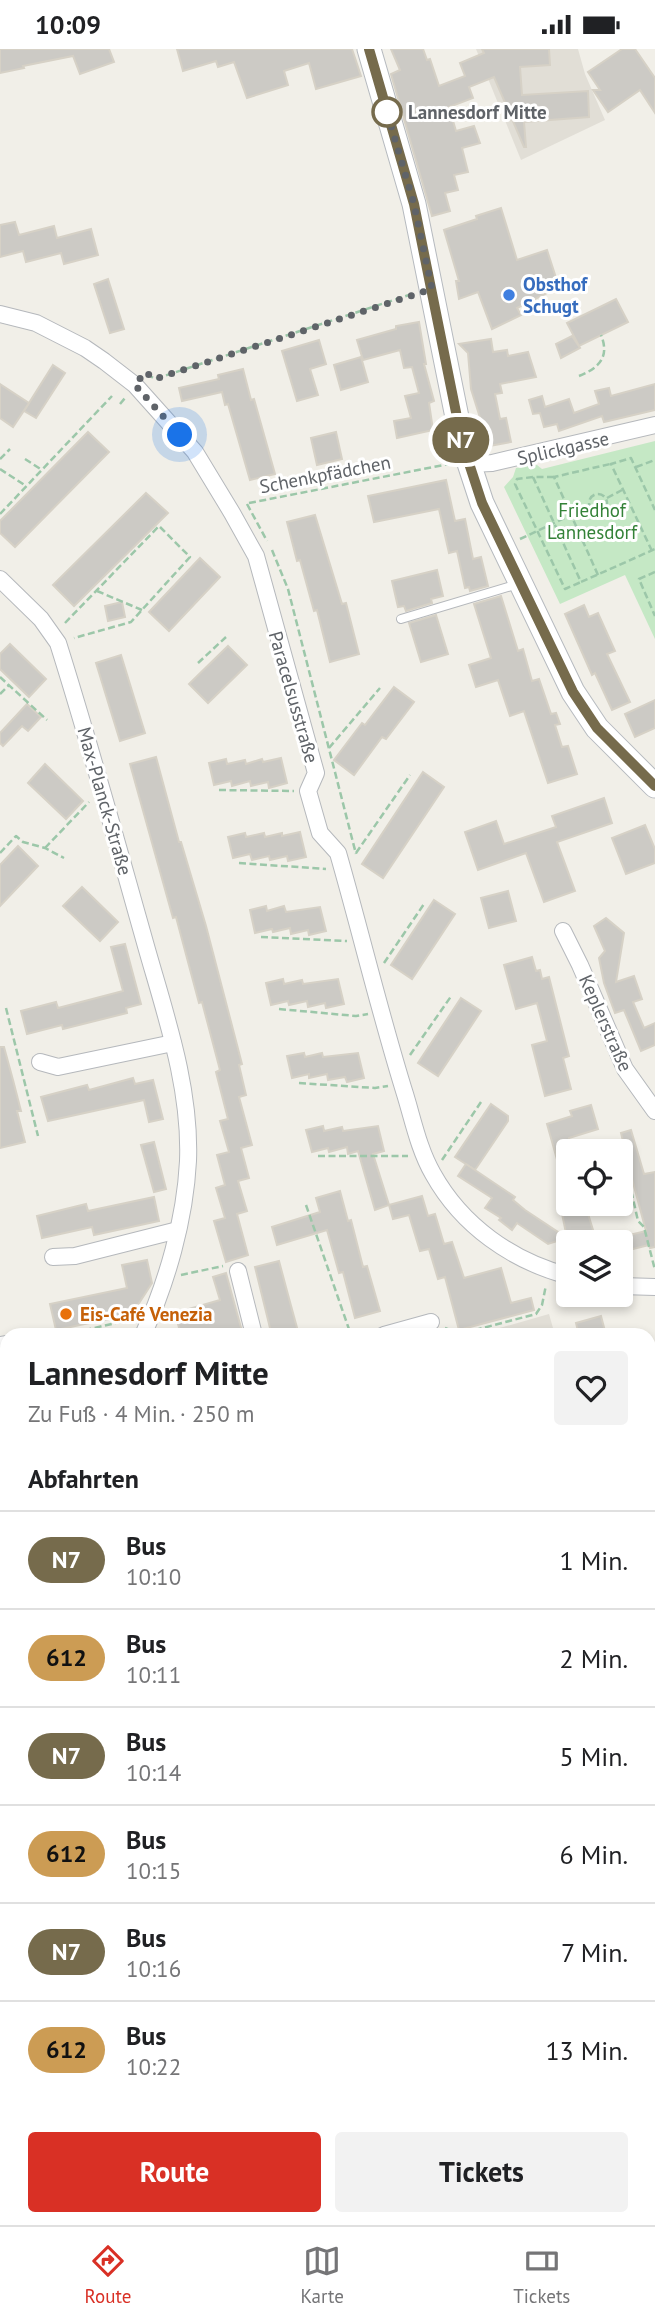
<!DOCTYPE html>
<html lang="de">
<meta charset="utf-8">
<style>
body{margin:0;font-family:"PT Sans",sans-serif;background:#f2f2f2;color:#202124;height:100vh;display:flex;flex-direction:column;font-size:26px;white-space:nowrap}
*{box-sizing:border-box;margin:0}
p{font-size:23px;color:#757577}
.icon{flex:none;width:38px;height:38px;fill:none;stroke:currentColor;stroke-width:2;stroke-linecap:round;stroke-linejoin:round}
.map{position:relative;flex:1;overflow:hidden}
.drawer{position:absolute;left:0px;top:1279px;width:656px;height:898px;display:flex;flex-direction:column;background:#fff;border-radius:21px 21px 0 0;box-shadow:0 4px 10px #0003}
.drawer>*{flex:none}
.badge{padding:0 14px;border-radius:23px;font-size:24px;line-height:46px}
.controls{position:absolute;left:556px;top:1090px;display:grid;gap:14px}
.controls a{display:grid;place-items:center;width:77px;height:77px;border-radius:7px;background:#fff;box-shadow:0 4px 10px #0003;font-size:35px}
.you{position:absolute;width:35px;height:35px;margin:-18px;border:5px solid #fff;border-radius:50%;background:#1a73e8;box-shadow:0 0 0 10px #1a73e833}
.map>.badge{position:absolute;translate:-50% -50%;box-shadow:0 0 0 4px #fff}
h2{padding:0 28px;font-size:26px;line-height:63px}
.round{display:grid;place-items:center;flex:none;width:74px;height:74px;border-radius:7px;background:#f2f2f2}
.overview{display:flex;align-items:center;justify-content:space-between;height:119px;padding:0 28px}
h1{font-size:33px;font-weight:800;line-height:52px}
.primary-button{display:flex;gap:14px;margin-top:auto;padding:14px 28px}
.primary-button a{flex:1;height:80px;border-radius:7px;background:#d93025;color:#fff;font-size:28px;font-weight:800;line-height:80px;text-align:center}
.primary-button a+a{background:#f2f2f2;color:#202124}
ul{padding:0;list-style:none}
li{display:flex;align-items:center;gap:21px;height:98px;padding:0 28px;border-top:2px solid #e0e0e0}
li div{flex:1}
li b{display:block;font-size:26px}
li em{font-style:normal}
li .badge{min-width:77px;font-weight:700;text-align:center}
.status{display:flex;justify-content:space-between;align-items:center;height:49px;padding:0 35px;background:#fff;direction:ltr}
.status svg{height:19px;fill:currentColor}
.tab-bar{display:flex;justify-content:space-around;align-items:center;height:98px;border-top:2px solid #e0e0e0;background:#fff;font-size:19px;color:#757577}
.tab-bar a{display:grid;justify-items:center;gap:4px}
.tab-bar .active{color:#d93025}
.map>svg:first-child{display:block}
.commercial{fill:#fef7e0}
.education{fill:#e1ded6}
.green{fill:#c5e8c5}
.building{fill:#cccac5;stroke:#d6d1c6;stroke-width:2}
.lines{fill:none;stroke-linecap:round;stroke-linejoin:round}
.lane-casing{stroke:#b5b8bc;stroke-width:10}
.street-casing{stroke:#b5b8bc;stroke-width:18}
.secondary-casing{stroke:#b6babf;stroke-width:25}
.path{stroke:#9cc7a9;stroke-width:2.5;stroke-dasharray:7 3.5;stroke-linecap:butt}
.lane{stroke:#fff;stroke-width:8}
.street{stroke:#fff;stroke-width:16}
.secondary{stroke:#fff;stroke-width:23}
.line-casing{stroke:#fff;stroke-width:16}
.line{stroke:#766b4c;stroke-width:10}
.walk{stroke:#5f6368;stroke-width:7;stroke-dasharray:0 12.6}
.stop-dot{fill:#fff;stroke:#766b4c;stroke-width:3.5}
.shop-dot{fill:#3f7fe0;stroke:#fff;stroke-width:2.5}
.food-dot{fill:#e8710a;stroke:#fff;stroke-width:2.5}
.labels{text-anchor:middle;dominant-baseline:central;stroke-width:6;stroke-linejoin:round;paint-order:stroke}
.stop-label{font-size:19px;font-weight:bold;fill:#5f6368;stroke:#fff;text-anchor:start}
.shop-label{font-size:19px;font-weight:bold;fill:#366cbe;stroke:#fff;text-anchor:start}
.street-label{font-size:19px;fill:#5f6368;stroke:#fff}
.park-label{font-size:19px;fill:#348238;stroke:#fff}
.food-label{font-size:19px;font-weight:bold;fill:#c56008;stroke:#fff;text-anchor:start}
</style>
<div class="status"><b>10:09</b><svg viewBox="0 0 49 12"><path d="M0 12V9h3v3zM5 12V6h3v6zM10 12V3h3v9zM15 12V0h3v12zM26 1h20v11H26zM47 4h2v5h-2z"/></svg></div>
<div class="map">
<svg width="655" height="2176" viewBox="0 0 655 2176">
<rect width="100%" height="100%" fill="#f1efe8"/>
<polygon class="commercial" points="7,1306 7,1446 0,1448 0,1307"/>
<g class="education">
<polygon points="476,0 578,0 585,25 605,71 521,111"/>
<polygon points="549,1265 555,1286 475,1286"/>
<polygon points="49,2170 270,2170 272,2176 31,2176"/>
</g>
<polygon class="green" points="655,392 655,590 625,526 560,555 504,438 513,428 516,419 537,416 542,420"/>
<g class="building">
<polygon points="0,0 109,0 114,13 80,25 73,7 23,17 24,19 0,24"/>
<polygon points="177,0 352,0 361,27 316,40 309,14 284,22 288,36 247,49 234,13 218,18 216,12 183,22"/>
<polygon points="391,0 423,0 427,11 430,10 439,37 465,27 460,14 484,4 482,0 549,0 550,16 520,18 522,46 588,42 589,68 524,73 526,98 524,98 494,28 469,38 473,49 449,58 456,82 474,77 480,94 462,99 468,123 454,126 458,141 445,144 450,162 432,167 391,25 400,21"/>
<polygon points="622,0 635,0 655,29 655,64 640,41 608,63 593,41 600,41 588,23"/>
<polygon points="501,159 517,211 547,201 559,238 517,259 521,266 492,280 478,243 459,250 456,232 459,232 444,181 477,170 476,167"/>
<polygon points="15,173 19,186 54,177 57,189 91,180 98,206 64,215 61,204 26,213 23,202 0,208 0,176"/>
<polygon points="108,230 124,280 110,284 94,235"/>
<polygon points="616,250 628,273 579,297 567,274"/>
<polygon points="419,273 426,315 424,315 434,352 429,354 433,381 397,389 394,372 411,369 405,347 419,344 412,318 404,319 400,301 363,311 357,291 396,280 396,277"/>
<polygon points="572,287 580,299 561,309 556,295"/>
<polygon points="491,290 493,303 507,301 508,307 528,303 536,328 500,335 502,344 495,345 500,370 506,369 511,393 489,397 471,340 468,304 459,295"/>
<polygon points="319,291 326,315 310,320 318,346 297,352 282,302"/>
<polygon points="361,308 368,333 341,341 334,316"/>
<polygon points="53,316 65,324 36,369 24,362"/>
<polygon points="243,320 251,351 254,350 275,425 250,431 228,355 225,356 222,343 182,352 179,339 219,330 218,326"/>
<polygon points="0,335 29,354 13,378 0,369"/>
<polygon points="655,335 655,361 604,373 602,367 559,382 557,375 544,378 540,364 533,365 529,351 542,347 545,358 569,350 574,364 599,355 595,342 609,339 611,347"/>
<polygon points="88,383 109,403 15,498 0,484 0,472"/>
<polygon points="336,383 342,410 317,416 311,389"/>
<polygon points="446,431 455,472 465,470 473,510 481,508 488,537 470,542 469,538 465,539 457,502 449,504 439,460 374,473 368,447"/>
<polygon points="146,444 168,464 74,557 53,536"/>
<polygon points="315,466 342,555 346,554 359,605 330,613 317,561 314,562 300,511 297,512 287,473"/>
<polygon points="200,509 220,528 169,582 149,563"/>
<polygon points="437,521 443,547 431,550 432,554 406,562 404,557 398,558 392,532"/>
<polygon points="501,547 518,602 523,600 532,632 539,630 551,665 556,664 560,675 555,676 562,698 568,697 577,725 548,734 524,662 510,667 498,631 476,638 469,616 491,609 474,555"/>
<polygon points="122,553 125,568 108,572 105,557"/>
<polygon points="584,556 589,568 598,564 615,602 607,605 630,653 612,661 595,624 592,626 565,565"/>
<polygon points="436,566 448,605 421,613 409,574"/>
<polygon points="10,595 46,630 29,648 0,620 0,605"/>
<polygon points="228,597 247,616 208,654 189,635"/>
<polygon points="121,606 145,684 120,692 96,614"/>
<polygon points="394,638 414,653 386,690 382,688 354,726 334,711 362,674 365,676"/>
<polygon points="655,651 655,679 635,688 625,665"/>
<polygon points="27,655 41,668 28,682 22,677 3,697 0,694 0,684"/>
<polygon points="156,708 179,793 181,793 206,877 242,1015 239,1016 246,1046 239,1048 252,1096 241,1099 249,1129 238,1132 247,1162 237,1165 248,1206 226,1213 214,1172 225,1169 216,1139 225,1136 217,1106 229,1103 220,1072 228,1070 216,1023 220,1021 202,953 199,954 176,868 173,869 130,715"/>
<polygon points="281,709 287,734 269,739 268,733 251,737 250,732 232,737 231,732 214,736 209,714 226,710 227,715 245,711 246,715 262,710 263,713"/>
<polygon points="45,715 83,752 66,770 28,734"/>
<polygon points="423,723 444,738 383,829 362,815"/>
<polygon points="604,749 612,774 557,793 575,842 544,853 526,804 478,821 465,783 496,772 504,795 556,778 552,767"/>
<polygon points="645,776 655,800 655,814 626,825 612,789"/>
<polygon points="300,783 306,808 288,812 287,807 270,811 269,807 252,811 250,805 233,809 228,788 245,784 246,788 264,784 265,788 282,784 282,787"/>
<polygon points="18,797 38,817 0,857 0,816"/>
<polygon points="82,838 118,873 100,892 63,857"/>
<polygon points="508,842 516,872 489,879 481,849"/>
<polygon points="434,851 455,865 412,930 391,916"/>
<polygon points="266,857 267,862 284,857 286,863 320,858 326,882 309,886 308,881 291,885 290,879 273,883 272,880 255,884 250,861"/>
<polygon points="606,869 624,884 616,933 634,927 642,950 633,953 644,979 655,974 655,996 641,1002 624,961 615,964 604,934 599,909 605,902 594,877"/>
<polygon points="125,895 141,955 126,959 127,964 63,980 62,976 27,985 21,962 56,953 58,959 123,942 111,898"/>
<polygon points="532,908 536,922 540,921 542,930 549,928 569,1007 563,1009 571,1040 545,1047 532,996 547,992 537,954 516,960 504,916"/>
<polygon points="283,930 284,935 302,931 303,935 338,930 344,955 326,959 325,954 308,958 307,952 289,956 288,952 271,956 266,934"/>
<polygon points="461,949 481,962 438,1027 418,1014"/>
<polygon points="0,998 4,998 13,1031 21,1062 17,1062 25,1093 0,1099"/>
<polygon points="304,1004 305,1008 322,1004 323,1008 358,1004 364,1029 347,1033 345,1028 328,1031 327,1025 309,1029 309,1025 292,1029 287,1007"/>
<polygon points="133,1029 135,1035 153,1031 163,1070 149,1073 144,1051 48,1072 41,1048 87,1036 89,1041"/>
<polygon points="491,1055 508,1067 508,1072 475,1121 455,1108"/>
<polygon points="591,1056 598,1080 569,1089 569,1139 565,1139 547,1075 572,1067 570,1062"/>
<polygon points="323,1077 324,1082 342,1078 343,1082 378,1077 384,1102 373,1105 389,1156 375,1161 358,1102 348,1105 347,1098 329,1103 328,1099 312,1103 306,1081"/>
<polygon points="631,1081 644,1125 655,1123 655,1198 650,1199 649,1196 621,1203 621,1188 646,1182 628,1115 621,1117 623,1092 621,1084"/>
<polygon points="154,1093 166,1140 154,1143 141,1096"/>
<polygon points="466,1115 515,1148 513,1151 525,1161 567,1189 548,1195 517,1174 512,1181 499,1171 501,1169 485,1159 492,1149 458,1127"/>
<polygon points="340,1142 348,1172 351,1171 363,1218 367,1217 380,1262 355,1269 343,1223 339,1224 327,1181 277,1196 272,1178 320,1163 316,1149"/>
<polygon points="422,1147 428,1167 435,1165 444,1195 452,1193 464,1229 501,1219 511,1254 531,1249 534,1261 459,1281 445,1228 438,1230 429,1200 420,1202 409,1166 393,1170 389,1156"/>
<polygon points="154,1148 159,1172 94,1186 92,1178 42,1189 37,1167 86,1155 88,1162"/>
<polygon points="560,1155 585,1155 597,1194 572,1194 570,1188 567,1189"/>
<polygon points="147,1211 152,1234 132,1265 56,1281 50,1255 127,1239 122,1216"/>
<polygon points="279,1212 287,1242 299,1286 272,1286 270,1279 255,1218"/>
<polygon points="226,1224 243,1286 181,1286 175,1264 220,1251 213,1228"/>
<polygon points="601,1267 606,1286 579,1286 576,1274"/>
</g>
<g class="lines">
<defs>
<g id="lane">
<polyline points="401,570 518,535"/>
<polyline points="0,1442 7,1440"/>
</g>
<g id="street">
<path d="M0 265 36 274 85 299 104 312 135 336 195 403 232 464 256 507 316 724 308 742 320 784 338 804C361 884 380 965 405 1045 413 1071 419 1101 433 1125 462 1177 512 1212 569 1227"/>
<polyline points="469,415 492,414 655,376"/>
<path d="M0 530 41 570 58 594C89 692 116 791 144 890 164 962 191 1036 188 1112 185 1171 167 1233 143 1286"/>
<polyline points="563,882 580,916 625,1020 655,1062"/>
<polyline points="40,1013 58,1018 173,994"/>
<polyline points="53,1208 75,1207 178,1181"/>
<polyline points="238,1222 254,1286"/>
<polyline points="621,1237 655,1238"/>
<polyline points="384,1286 431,1273"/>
<polyline points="0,1296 7,1295"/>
<polyline points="0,1592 7,1604"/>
<polyline points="0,1740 7,1742"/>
<polyline points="0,2020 7,2015"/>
<polyline points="288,2170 290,2176"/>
<polyline points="652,2176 655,2171"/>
</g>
<polyline id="secondary" points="369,0 414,155 462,393 482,454 573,643 597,679 655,737"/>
</defs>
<use href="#lane" class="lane-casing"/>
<use href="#street" class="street-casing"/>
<use href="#secondary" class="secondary-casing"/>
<g class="path">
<polyline points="147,325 155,330 412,245"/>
<path d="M579 327C599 319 610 308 601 286"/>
<polyline points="120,355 125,349"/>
<polyline points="0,410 10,400"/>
<polyline points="25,410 42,421"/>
<polyline points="636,418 655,411"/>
<polyline points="0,420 26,437"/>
<polyline points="533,428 517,430 515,435 565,540 581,533"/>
<polyline points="554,428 533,428 581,533 655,500"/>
<circle cx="598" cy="454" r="9"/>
<polyline points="607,449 622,441"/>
<polyline points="249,454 449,415"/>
<polyline points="247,455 267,492"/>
<polyline points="0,465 112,347"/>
<polyline points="520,490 590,457"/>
<polyline points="272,501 288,540 356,805"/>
<polyline points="652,502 611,415 631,409 655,461"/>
<polyline points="655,523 639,530 655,567"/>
<polyline points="598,526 554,428 610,415"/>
<polyline points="97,542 142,561"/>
<polyline points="65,574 159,477 190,508 131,573 74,589"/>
<polyline points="198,614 226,588"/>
<polyline points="0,628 47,671"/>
<polyline points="0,645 9,636"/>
<polyline points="329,699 380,639"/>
<polyline points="219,741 294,742"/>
<polyline points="45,799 89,753"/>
<polyline points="0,804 16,787 23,793 45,799 64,809"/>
<polyline points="356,804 410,726"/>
<polyline points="239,814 326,820"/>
<polyline points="261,888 347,892"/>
<polyline points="384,914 424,855"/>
<polyline points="6,959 38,1087"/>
<polyline points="279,960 356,967 368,965"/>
<polyline points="410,1006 452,946"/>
<polyline points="299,1034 375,1039 388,1037"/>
<polyline points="318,1107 408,1107"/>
<polyline points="442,1111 481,1053"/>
<polyline points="629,1132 638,1172 644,1178 655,1221"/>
<polyline points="306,1156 351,1286"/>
<polyline points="181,1226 223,1217"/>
<polyline points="445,1279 460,1285 536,1265 542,1256 546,1236"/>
<polyline points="64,1286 133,1270"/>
<polyline points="649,1376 655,1368"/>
<polyline points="0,1508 7,1474"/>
<polyline points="649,1628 650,1626"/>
<polyline points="649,1705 652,1700"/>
<polyline points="649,1874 655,1860"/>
<polyline points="0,1881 7,1878"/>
<polyline points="649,1896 655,1903"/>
<polyline points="649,1927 655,1934"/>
<polyline points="649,2011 655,2009"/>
<polyline points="0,2100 7,2135"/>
<polyline points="313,2170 314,2176"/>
<polyline points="190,2176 192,2170"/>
</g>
<use href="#lane" class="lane"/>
<use href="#street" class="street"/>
<use href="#secondary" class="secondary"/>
</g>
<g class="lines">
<defs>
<polyline id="line" points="369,0 414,155 462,393 482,454 573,643 597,679 655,737"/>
</defs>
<use href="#line" class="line-casing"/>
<use href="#line" class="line"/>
<polyline class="walk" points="180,386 135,336 145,323 155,330 432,240 414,155 387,63"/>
</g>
<circle class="stop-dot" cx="387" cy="63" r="14"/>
<circle class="shop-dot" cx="509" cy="246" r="7"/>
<circle class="food-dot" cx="66" cy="1265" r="7"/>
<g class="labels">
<g class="stop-label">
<text x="408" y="63">Lannesdorf Mitte</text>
</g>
<g class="shop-label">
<text x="523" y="235">Obsthof<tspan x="523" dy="22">Schugt</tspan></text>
</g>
<g class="street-label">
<text transform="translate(563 399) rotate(-13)">Splickgasse</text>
<text transform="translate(325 425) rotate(-11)">Schenkpfädchen</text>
<text transform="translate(294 648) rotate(74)">Paracelsusstraße</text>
<text transform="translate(105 752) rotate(74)">Max-Planck-Straße</text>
<text transform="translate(606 974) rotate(66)">Keplerstraße</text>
</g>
<g class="park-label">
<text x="592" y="461">Friedhof<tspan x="592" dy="22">Lannesdorf</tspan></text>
</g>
<g class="food-label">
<text x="80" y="1265">Eis-Café Venezia</text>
</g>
</g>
</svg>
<div class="controls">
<a><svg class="icon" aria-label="locate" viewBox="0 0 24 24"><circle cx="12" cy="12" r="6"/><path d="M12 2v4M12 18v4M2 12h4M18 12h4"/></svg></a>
<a><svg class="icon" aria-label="layers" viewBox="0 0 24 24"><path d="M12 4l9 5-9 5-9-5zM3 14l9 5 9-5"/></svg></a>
</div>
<div class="you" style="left:180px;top:386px"></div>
<b class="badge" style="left:461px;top:391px;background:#766b4c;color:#fff">N7</b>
<section class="drawer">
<div class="overview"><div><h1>Lannesdorf Mitte</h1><p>Zu Fuß · 4 Min. · 250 m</p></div><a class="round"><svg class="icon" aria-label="heart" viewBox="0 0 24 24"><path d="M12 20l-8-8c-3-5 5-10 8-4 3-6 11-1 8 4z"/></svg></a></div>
<h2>Abfahrten</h2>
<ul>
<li><span class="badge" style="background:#766b4c;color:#fff">N7</span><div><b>Bus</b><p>10:10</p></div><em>1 Min.</em></li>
<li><span class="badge" style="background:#cc9c54;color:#111">612</span><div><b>Bus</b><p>10:11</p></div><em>2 Min.</em></li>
<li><span class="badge" style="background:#766b4c;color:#fff">N7</span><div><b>Bus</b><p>10:14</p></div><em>5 Min.</em></li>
<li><span class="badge" style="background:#cc9c54;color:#111">612</span><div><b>Bus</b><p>10:15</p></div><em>6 Min.</em></li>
<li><span class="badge" style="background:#766b4c;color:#fff">N7</span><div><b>Bus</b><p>10:16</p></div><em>7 Min.</em></li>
<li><span class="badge" style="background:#cc9c54;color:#111">612</span><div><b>Bus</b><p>10:22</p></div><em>13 Min.</em></li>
</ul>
<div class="primary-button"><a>Route</a><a>Tickets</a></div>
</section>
</div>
<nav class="tab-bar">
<a class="active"><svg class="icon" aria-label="directions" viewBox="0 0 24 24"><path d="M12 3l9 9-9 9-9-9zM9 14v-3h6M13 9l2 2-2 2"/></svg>Route</a>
<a><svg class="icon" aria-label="map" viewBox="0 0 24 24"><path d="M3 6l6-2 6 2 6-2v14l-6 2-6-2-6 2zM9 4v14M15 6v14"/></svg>Karte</a>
<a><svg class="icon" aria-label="tickets" viewBox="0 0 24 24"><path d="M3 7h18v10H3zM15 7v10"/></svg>Tickets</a>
</nav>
